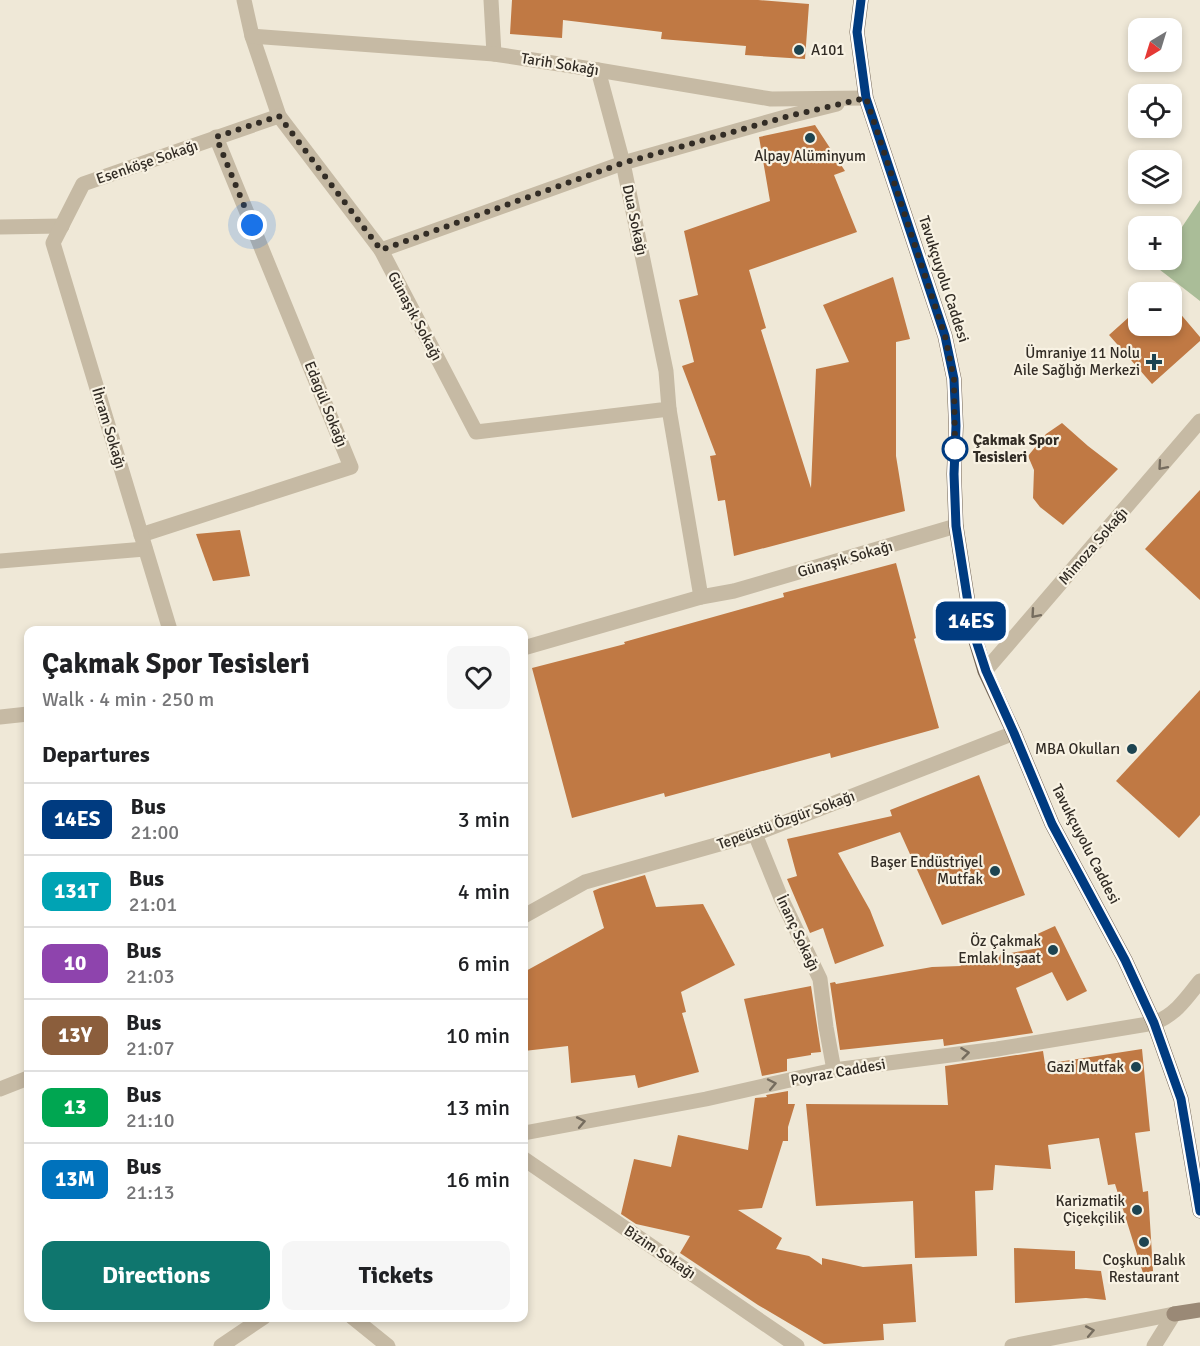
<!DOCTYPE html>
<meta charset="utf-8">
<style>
body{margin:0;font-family:Signika,sans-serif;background:#f6f6f6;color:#202124;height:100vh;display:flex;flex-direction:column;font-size:22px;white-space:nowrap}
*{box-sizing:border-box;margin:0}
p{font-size:20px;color:#757577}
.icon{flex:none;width:33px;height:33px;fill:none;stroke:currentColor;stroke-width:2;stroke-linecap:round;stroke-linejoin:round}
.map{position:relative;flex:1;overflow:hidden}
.panel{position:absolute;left:24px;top:626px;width:504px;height:696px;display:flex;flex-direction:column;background:#fff;border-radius:12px;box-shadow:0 3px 9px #0003}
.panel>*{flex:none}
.badge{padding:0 12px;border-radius:9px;font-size:21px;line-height:39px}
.needle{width:39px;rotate:218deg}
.fabs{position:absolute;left:1128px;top:18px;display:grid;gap:12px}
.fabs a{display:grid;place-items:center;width:54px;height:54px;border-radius:12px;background:#fff;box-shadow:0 3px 9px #0003;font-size:30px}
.you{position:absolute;width:30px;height:30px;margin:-15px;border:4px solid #fff;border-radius:50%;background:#1a73e8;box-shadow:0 0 0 9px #1a73e833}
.map>.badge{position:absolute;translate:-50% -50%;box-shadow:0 0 0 3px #fff}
h2{padding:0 18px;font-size:22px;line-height:54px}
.round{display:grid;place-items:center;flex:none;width:63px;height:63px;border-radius:12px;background:#f6f6f6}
.summary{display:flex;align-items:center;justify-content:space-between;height:102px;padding:0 18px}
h1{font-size:28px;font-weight:700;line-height:45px}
.primary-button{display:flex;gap:12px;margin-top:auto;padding:12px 18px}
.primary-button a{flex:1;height:69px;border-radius:12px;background:#0f766e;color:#fff;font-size:24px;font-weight:700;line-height:69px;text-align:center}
.primary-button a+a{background:#f6f6f6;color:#202124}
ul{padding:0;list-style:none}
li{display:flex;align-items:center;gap:18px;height:72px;padding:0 18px;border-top:2px solid #e0e0e0}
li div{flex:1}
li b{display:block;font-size:22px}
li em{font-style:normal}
li .badge{min-width:66px;font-weight:700;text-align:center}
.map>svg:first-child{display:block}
.green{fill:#aabd98}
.building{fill:#c07944}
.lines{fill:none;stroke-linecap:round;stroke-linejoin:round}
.lane{stroke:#c6baa4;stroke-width:15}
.street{stroke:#c6baa4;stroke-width:15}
.secondary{stroke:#9a8976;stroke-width:15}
.primary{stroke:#746657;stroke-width:15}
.oneway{stroke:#756c5e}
.line-casing{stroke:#fff;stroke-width:14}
.line{stroke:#003b80;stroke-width:9}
.walk{stroke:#322c25;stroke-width:6;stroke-dasharray:0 10.8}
.poi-dot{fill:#1d4451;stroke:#f8f2e3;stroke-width:2}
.stop-dot{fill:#fff;stroke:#003b80;stroke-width:3}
.labels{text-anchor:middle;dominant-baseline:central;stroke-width:4.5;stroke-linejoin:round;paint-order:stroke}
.poi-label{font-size:15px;fill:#322c25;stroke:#f8f2e3;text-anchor:end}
.street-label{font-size:15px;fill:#322c25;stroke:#f8f2e3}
.stop-label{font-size:15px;font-weight:bold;fill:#322c25;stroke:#f8f2e3;text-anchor:start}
</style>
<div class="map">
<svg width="1200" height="1346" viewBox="0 0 1200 1346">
<rect width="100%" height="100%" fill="#efe8d7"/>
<polygon class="green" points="1200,200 1200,301 1155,266 1160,260 1172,260 1172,242"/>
<g class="building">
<polygon points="512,0 758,0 809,4 805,59 745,55 746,46 661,39 662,32 563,20 562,38 510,34"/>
<polygon points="815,125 845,171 834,175 857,232 749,270 766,328 761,330 811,488 816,369 849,362 823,305 893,277 910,339 896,342 896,456 905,511 734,556 725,500 718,501 710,456 716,455 682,366 694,362 679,300 698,295 684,231 770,201 759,137"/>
<polygon points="1172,304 1200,337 1200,341 1152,384 1109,335 1138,309 1138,326 1172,326"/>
<polygon points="1062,423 1088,446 1118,469 1063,525 1040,507 1033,498 1034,470 1028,456 1046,434"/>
<polygon points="1200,490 1200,600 1145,549"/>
<polygon points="240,530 250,576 213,581 196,534"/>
<polygon points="896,563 916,638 914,639 939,728 831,758 830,753 665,797 664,793 572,818 532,668 625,644 624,642 784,597 783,593"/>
<polygon points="1200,690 1200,815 1179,838 1116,781"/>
<polygon points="979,775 1025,895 942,925 900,832 838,853 870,910 884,946 835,964 823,928 810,933 787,879 797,876 787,839 892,816 890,810"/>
<polygon points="645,875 656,907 703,904 735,965 681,992 686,1012 682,1013 699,1072 638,1088 635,1075 571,1083 568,1046 524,1051 524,972 604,928 593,891 600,888"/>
<polygon points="1055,926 1087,991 1067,1001 1052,972 1016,988 1033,1033 944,1046 943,1039 840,1050 830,983 835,982 836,984 932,967 961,966 959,962 1039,948 1033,936"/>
<polygon points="811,986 821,1052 811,1053 811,1055 787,1059 787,1071 762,1076 744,999"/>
<polygon points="1142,1049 1150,1131 1135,1133 1143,1192 1148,1191 1153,1271 1143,1273 1115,1184 1108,1185 1099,1138 1048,1145 1051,1169 995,1165 993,1190 975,1191 977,1256 915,1258 913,1201 816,1206 806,1104 948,1105 945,1066 1043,1051 1045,1064"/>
<polygon points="788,1091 788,1104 795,1104 788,1127 788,1141 783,1141 762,1208 738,1210 782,1238 776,1249 809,1256 822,1265 822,1258 863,1267 912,1264 916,1322 883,1324 884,1340 824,1344 758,1305 680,1253 690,1236 636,1224 621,1214 634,1159 671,1167 678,1135 748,1150 755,1098 767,1097 766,1095"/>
<polygon points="1014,1248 1075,1251 1075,1269 1101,1271 1106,1300 1086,1298 1015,1303"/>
</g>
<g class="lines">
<path class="lane" d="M1154 1023C1175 1015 1186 999 1200 981"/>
<g class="street">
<polyline points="244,0 252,36 279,116 381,250 476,432 669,409 666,371 623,163 598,70"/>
<polyline points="491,0 494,54"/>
<polyline points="252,36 494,54 598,70 771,99 866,98"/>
<polyline points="0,227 62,226"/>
<polyline points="381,250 623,163 789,116 837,104"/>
<polyline points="669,409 701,597"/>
<polyline points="141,535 351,467 216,137"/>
<polyline points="0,561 145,549"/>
<polyline points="170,630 53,243 83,184 279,116"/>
<polyline points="527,647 701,597 734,591 956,526"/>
<polyline points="985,671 1200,421"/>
<polyline points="0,717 28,714"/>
<polyline points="755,834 781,898 820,979 826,1027 834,1070"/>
<polyline points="524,916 585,882 755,834 1014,733"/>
<polyline points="0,1089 28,1078"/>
<polyline points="524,1133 706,1099 834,1070 997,1049 1154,1023"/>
<polyline points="524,1159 797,1346"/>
<polyline points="352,1317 388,1346"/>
<polyline points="221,1346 264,1317"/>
<polyline points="1012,1346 1174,1314"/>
<polyline points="1154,1346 1174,1314"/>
</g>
<polyline class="secondary" points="1174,1314 1200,1310"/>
<polyline class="primary" points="861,0 857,32 866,98 945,336 954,379 956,426 954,474 956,526 972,628 985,671 1014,733 1052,824 1125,960 1154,1023 1181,1099 1200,1211"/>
</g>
<defs><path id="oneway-chevron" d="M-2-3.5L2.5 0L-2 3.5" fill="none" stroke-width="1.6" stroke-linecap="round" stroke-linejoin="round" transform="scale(1.5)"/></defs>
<g class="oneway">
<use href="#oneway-chevron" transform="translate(1162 466) rotate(131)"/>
<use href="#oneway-chevron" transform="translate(1035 614) rotate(131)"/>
<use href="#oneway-chevron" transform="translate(965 1053) rotate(-7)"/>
<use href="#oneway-chevron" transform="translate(772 1084) rotate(-12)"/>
<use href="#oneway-chevron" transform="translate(581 1122) rotate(-11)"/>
<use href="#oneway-chevron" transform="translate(1090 1331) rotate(-11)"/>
</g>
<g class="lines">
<defs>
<polyline id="line" points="861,0 857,32 866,98 945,336 954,379 956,426 954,474 956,526 972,628 986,671 1014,733 1052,824 1125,960 1154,1023 1181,1099 1200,1211"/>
</defs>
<use href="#line" class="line-casing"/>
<use href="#line" class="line"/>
<polyline class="walk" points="252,225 216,137 279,116 381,250 623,163 789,116 866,98 945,336 954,379 955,449"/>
</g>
<g class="poi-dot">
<circle cx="799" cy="50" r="6"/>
<circle cx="810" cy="138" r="6"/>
<path d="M1151 353h6v6h6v6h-6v6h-6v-6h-6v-6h6z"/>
<circle cx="1132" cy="749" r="6"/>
<circle cx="995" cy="871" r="6"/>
<circle cx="1053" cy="950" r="6"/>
<circle cx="1136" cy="1067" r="6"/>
<circle cx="1137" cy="1210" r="6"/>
<circle cx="1144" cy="1242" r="6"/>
</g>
<circle class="stop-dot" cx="955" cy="449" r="12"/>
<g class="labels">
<g class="poi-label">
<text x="811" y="50" text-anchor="start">A101</text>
<text x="810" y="156" text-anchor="middle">Alpay Alüminyum</text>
<text x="1140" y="353">Ümraniye 11 Nolu<tspan x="1140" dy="17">Aile Sağlığı Merkezi</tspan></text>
<text x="1120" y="749">MBA Okulları</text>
<text x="983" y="862">Başer Endüstriyel<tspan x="983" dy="17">Mutfak</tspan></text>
<text x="1041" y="941">Öz Çakmak<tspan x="1041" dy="17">Emlak İnşaat</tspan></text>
<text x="1124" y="1067">Gazi Mutfak</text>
<text x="1125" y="1201">Karizmatik<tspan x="1125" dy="17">Çiçekçilik</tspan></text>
<text x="1144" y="1260" text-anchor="middle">Coşkun Balık<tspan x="1144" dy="17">Restaurant</tspan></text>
</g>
<g class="street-label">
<text transform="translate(560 64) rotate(9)">Tarih Sokağı</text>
<text transform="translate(147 162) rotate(-19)">Esenköşe Sokağı</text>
<text transform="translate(635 220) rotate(78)">Dua Sokağı</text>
<text transform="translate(944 279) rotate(72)">Tavukçuyolu Caddesi</text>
<text transform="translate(415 316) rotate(62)">Günaşık Sokağı</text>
<text transform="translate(326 404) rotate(68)">Edagül Sokağı</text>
<text transform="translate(109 428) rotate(73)">İhram Sokağı</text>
<text transform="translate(1093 546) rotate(-49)">Mimoza Sokağı</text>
<text transform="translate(845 559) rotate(-16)">Günaşık Sokağı</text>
<text transform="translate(786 820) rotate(-20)">Tepeüstü Özgür Sokağı</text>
<text transform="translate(1086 844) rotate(63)">Tavukçuyolu Caddesi</text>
<text transform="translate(798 933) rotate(65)">İnanç Sokağı</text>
<text transform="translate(838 1072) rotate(-10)">Poyraz Caddesi</text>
<text transform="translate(660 1252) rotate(34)">Bizim Sokağı</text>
</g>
<g class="stop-label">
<text x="973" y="440">Çakmak Spor<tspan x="973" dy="17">Tesisleri</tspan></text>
</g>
</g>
</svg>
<div class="fabs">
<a><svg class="needle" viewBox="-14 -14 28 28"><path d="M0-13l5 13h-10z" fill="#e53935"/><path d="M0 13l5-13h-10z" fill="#757577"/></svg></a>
<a><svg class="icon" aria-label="locate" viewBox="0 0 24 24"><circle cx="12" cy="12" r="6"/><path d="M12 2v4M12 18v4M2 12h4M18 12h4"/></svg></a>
<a><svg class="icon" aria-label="layers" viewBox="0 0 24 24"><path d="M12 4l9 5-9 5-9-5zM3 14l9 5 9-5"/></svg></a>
<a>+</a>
<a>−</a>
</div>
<div class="you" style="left:252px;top:225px"></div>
<b class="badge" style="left:971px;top:621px;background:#003b80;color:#fff">14ES</b>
<section class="panel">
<div class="summary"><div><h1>Çakmak Spor Tesisleri</h1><p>Walk · 4 min · 250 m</p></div><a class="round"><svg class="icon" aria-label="heart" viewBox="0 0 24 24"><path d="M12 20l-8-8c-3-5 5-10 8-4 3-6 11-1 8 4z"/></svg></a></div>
<h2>Departures</h2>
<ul>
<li><span class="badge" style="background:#003b80;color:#fff">14ES</span><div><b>Bus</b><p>21:00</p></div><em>3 min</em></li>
<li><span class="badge" style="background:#00a3b4;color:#fff">131T</span><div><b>Bus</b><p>21:01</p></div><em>4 min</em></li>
<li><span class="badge" style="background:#8e44ad;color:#fff">10</span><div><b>Bus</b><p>21:03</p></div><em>6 min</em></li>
<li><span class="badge" style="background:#8b5e3c;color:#fff">13Y</span><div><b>Bus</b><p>21:07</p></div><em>10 min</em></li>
<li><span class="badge" style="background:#00a651;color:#fff">13</span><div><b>Bus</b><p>21:10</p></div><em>13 min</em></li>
<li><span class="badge" style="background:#0072bc;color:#fff">13M</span><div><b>Bus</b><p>21:13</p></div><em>16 min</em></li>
</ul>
<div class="primary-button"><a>Directions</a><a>Tickets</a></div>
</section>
</div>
